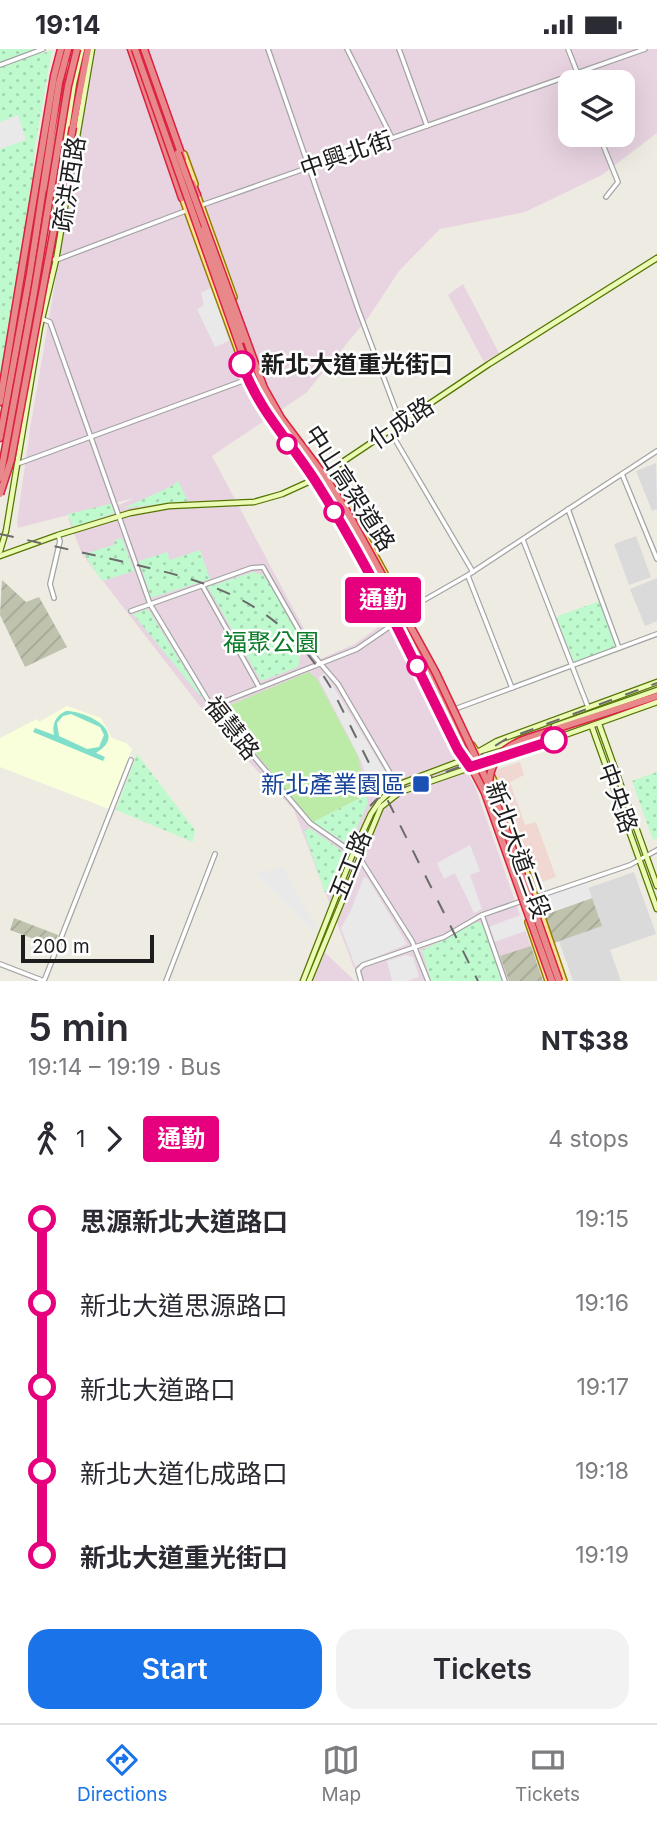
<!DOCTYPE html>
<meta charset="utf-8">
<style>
body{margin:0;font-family:Inter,"Noto Sans TC",sans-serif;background:#f2f2f3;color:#2b2b33;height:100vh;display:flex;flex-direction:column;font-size:26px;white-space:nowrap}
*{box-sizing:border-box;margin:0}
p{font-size:23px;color:#7c7c81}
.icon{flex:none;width:38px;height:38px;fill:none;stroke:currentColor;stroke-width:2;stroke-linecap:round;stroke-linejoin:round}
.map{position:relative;height:932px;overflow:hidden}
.panel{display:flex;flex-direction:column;background:#fff;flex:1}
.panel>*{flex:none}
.badge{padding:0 14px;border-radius:5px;font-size:24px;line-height:46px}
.controls{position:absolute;left:558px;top:21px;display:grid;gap:14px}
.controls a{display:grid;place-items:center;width:77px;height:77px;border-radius:14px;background:#fff;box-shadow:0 7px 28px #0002;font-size:35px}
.scale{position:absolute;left:21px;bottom:18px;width:133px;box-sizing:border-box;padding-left:7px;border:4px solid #1d1d1d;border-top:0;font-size:19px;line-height:24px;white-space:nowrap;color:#1d1d1d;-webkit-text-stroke:5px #fff;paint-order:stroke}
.map>.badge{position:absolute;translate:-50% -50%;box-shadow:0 0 0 4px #fff}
.legs{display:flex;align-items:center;gap:10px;height:77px;padding:0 28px;font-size:23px}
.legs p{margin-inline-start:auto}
.summary{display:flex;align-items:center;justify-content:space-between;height:119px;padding:0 28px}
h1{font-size:38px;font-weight:600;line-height:52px}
.cta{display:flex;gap:14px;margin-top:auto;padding:14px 28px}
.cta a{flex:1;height:80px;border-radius:21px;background:#1a73e8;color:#fff;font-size:28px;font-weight:600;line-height:80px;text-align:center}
.cta a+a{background:#f2f2f3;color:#2b2b33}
ul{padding:0 28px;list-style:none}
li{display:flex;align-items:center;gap:24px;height:84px;font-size:26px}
li i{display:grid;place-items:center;width:10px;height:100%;margin:0 9px;background:currentColor}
li i::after{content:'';width:18px;height:18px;margin:-9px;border:5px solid;border-radius:50%;background:#fff}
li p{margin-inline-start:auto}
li:first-child i{background:linear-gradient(#0000 50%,currentColor 0)}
li:last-child i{background:linear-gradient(currentColor 50%,#0000 0)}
.status{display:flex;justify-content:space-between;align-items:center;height:49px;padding:0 35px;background:#fff;direction:ltr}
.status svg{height:19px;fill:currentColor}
.menu{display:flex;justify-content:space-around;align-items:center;height:98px;border-top:2px solid #e1e1e2;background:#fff;font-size:19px;color:#7c7c81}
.menu a{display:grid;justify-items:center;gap:4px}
.menu .current{color:#1a73e8}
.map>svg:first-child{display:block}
.residential{fill:#dbdada}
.commercial{fill:#f0d7d1}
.industrial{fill:#e8d4e1;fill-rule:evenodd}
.education{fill:#f9ffdb}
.construction{fill:url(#construction-furrows)}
.grass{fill:#bceaa7}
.park{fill:url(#park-dots)}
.pitch{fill:#7fdfca;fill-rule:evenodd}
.parking{fill:#e9e9e9}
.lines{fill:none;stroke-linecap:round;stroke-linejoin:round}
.street-casing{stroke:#a4a4a4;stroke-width:6}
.secondary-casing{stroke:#557503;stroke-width:7}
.primary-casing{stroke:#967d00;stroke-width:8}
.highway-casing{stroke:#db2141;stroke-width:9}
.street{stroke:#fff;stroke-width:3.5}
.secondary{stroke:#ebfab4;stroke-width:4.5}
.primary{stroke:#fde399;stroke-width:5}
.highway{stroke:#e8888a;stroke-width:6}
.rail{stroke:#6b6b6b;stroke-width:2;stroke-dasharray:14 14;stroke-linecap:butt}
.highway-bridge-casing{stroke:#db2141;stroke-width:9;stroke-linecap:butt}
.highway-bridge{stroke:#e8888a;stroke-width:6}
.line-1-casing{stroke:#fff;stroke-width:16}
.line-1{stroke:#e6007e;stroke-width:10}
.stop-1-dot{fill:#fff;stroke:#e6007e;stroke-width:3.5}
.transit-dot{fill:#1a4fb4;stroke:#fff;stroke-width:2.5}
.labels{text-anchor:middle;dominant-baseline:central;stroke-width:5;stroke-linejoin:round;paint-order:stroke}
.street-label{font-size:24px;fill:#1d1d1d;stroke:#fff}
.stop-label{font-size:24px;font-weight:bold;fill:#1d1d1d;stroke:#fff;text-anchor:start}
.park-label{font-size:24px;fill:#0a7c27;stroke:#fff}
.transit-label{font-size:24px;fill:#164399;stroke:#fff;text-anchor:end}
</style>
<div class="status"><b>19:14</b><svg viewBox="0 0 49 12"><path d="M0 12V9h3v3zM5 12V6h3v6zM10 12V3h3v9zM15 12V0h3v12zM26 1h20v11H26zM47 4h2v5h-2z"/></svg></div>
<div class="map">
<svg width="657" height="932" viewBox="0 0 657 932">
<defs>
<pattern id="construction-furrows" width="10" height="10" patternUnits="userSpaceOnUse" patternTransform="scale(1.75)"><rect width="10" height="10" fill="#bfc3ae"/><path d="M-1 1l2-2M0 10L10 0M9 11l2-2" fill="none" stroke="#a4a795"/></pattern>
<pattern id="park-dots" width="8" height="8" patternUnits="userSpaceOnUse" patternTransform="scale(1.75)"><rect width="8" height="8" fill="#befacd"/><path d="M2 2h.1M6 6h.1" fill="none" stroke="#a3d6b0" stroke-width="1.8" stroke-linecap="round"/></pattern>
</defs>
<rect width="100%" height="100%" fill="#eeece2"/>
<g class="residential">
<polygon points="656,414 657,460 652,462 636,422"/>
<polygon points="636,487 651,528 629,536 614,495"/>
<polygon points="657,529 657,572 645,577 630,540"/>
<polygon points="634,823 656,885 610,901 621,932 573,932 559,892 601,877 588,839"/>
</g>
<polygon class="commercial" points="520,713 524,726 510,733 525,776 536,773 556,828 534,836 496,727 496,721"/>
<g class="industrial">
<path d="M95 0H657V84L602 126 525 163 440 180 399 222 368 269 306 344 212 407 320 610 355 595 391 569 476 740 543 932H359L294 761 216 678 82 505 68 469 121 455 134 449 18 479 17 473 30 380ZM570 33H623V86H570Z"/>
<polygon points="463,235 499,304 484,313 448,246"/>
<polygon points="314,895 319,898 355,932 299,932"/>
</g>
<polygon class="education" points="67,657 101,669 112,689 126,694 132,700 109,760 0,718 0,689 37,670 39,673"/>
<g class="construction">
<polygon points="2,531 26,553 39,548 67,598 25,618 0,566"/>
<polygon points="592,849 602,877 554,894 544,866"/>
<polygon points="14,869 58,886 54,895 50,896 10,881"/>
<polygon points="531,897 543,932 509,932 500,907"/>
</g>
<polygon class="grass" points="309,623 317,630 358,707 366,746 313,773 224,666 223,659"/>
<g class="park">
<polygon points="0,0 41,0 41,5 52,1 35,98 29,193 0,358"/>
<polygon points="178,432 188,452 124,459 172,437"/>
<polygon points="111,455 115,464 73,478 68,465"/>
<polygon points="122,489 134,522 102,532 84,505 114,496 115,491"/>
<polygon points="200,501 210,530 151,549 139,512 167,503 170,511"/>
<polygon points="253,523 263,526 269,533 303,594 298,618 261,632 208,538"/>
<polygon points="597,553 600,554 615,596 613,600 576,613 573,611 557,570 558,567"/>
<polygon points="148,560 206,654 133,565"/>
<polygon points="137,705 195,781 193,793 116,761"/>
<polygon points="657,723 657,789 653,791 632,732"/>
<polygon points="366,746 368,754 349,796 313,773"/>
<polygon points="309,779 345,804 325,844 304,782"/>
<polygon points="476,873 483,875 503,932 431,932 422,901 446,890"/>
</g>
<path class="pitch" d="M66 662C87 662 130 684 96 704L105 708 103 712 33 683 35 679 54 686C52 675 55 667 66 662ZM71 665 100 678 104 686 99 698 87 700 59 687 57 674 63 667Z"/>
<g class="parking">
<polygon points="18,66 26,91 0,100 0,73"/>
<polygon points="212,238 229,292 215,298 197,260 204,256 201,244"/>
<polygon points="325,624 392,734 373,749 361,712 318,629"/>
<polygon points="470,796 480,822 470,826 482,860 474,864 455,824 444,830 437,814"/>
<polygon points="282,818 316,877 314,883 255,824"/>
<polygon points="364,828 368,830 407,895 355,917 341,879 351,861"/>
<polygon points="586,833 592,849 544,866 538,850"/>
<polygon points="520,866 526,882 494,893 489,878"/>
<polygon points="406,906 413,908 419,928 407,932 392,932 387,912"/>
</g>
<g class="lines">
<defs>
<g id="street">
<polyline points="268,0 358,260 401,375"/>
<polyline points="347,0 392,89"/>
<polyline points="399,0 427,77"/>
<polyline points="568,0 581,33"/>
<polyline points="0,16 43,0"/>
<polyline points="599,86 618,133 606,148"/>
<polyline points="202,156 645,0"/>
<polyline points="48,209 56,211 188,161"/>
<polyline points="42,270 50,273 150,555 212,658 310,774 359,808 412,892 428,932"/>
<polyline points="390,382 473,523"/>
<polyline points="17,415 248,330"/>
<polyline points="622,425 657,510"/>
<polyline points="568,460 619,599"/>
<polyline points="523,491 588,658"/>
<polyline points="468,527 512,639"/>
<polyline points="202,536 259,638"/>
<polyline points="54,549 50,535 60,492 58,486"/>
<polyline points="131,562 251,519 263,518 313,606 338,635 397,736"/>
<polyline points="405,562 468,526 657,402"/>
<polyline points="213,657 357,600 395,574"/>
<polyline points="455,660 657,585"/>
<polyline points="536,848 630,816 657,801"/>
<polyline points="482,866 505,932"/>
<polyline points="0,915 44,932"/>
<polyline points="44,932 131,711"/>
<polyline points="166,932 215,805"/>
<polyline points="361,932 358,921 363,916 444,888 482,866 525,851"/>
</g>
<g id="secondary">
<polyline points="52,175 74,34 82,0"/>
<polyline points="323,426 489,315 657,209"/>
<polyline points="0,502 6,482 40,278 56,211 92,0"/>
<polyline points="0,507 58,486 130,464 169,457 254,453 282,445 315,430"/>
<polyline points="599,675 657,837"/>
<polyline points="554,677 657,641"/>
<polyline points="592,678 657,860"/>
<polyline points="481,702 520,690"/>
<polyline points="476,704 497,692 657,633"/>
<polyline points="484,715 657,653"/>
<polyline points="303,932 354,802 371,765 380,752 397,736 466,710"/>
<polyline points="309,932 381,758 400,743 472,718"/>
</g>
<g id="primary">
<polyline points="184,105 195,135"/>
<polyline points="197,145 234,248"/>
<path d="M182 148 254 346C279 388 312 424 337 467"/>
<polyline points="318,414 349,459 389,532"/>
<polyline points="443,671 465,711"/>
<polyline points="472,696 489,721 499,743 564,932"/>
<polyline points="476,714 525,845"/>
<polyline points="528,873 548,932"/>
</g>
<g id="highway">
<polyline points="131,0 182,149"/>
<polyline points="144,0 183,110"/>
<polyline points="73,78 88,0"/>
<polyline points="192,134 197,146"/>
<polyline points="47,139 71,15"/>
<polyline points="242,291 263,344 279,370"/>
<polyline points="0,353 54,27 61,0"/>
<polyline points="0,389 30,225 59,34 68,0"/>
<polyline points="333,450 398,560 469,708 476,718"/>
<polyline points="528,689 657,647"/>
</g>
</defs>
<use href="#street" class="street-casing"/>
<use href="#secondary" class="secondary-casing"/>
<use href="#primary" class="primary-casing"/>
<use href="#highway" class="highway-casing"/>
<use href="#street" class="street"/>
<use href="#secondary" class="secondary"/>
<use href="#primary" class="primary"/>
<use href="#highway" class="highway"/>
<g class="rail">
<path d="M0 485C40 494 80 503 120 512 216 534 281 552 334 644L478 932"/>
<polyline points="370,757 377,750 386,745 467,715 506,690 657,634"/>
</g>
<defs>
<g id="highway-bridge">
<path d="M135 0 251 329C271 375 308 409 332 452L485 744 552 932"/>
<polyline points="178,104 264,339 281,369 326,429 348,464 436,624 494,747 559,932"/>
<polyline points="203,181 242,291"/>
<polyline points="0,429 34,244 68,37 77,0"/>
<polyline points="0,445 11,411 73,78"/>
<path d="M489 734C491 709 505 697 528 689"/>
</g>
</defs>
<use href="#highway-bridge" class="highway-bridge-casing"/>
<use href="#highway-bridge" class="highway-bridge"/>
</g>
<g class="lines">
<defs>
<path id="line-1" d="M242 315C260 365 294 396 321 441 373 524 414 613 458 701L470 718 554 691"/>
</defs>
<use href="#line-1" class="line-1-casing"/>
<use href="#line-1" class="line-1"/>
</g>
<g class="stop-1-dot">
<circle cx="242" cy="315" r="12"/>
<circle cx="287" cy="395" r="9"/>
<circle cx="334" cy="463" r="9"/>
<circle cx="417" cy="617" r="9"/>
<circle cx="554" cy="691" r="12"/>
</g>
<rect class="transit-dot" x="412" y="726" width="18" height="18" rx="3.5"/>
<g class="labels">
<g class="street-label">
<text transform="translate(346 105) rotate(-19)">中興北街</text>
<text transform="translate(69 135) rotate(-81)">疏洪西路</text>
<text transform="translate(401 374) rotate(-34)">化成路</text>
<text transform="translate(350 439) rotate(57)">中山高架道路</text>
<text transform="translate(232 679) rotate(52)">福慧路</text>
<text transform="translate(618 749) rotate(70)">中央路</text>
<text transform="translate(518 801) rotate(70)">新北大道三段</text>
<text transform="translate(350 816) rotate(-68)">五工路</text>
</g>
<g class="stop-label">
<text x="261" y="315">新北大道重光街口</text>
</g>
<g class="park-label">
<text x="271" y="593">福聚公園</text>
</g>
<g class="transit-label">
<text x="405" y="735">新北產業園區</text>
</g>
</g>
</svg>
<div class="controls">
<a><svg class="icon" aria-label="layers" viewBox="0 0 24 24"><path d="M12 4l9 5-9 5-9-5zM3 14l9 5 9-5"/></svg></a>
</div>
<div class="scale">200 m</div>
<b class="badge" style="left:383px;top:551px;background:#e6007e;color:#fff">通勤</b>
</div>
<section class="panel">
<div class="summary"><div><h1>5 min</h1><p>19:14 – 19:19 · Bus</p></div><b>NT$38</b></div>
<div class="legs"><svg class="icon" aria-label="walk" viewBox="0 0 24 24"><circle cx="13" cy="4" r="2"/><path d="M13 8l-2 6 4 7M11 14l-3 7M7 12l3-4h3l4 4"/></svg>1<svg class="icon" aria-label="forward" viewBox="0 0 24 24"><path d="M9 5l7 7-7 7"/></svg><b class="badge" style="background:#e6007e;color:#fff">通勤</b><p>4 stops</p></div>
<ul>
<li><i style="color:#e6007e"></i><b>思源新北大道路口</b><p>19:15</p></li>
<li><i style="color:#e6007e"></i><span>新北大道思源路口</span><p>19:16</p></li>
<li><i style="color:#e6007e"></i><span>新北大道路口</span><p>19:17</p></li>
<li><i style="color:#e6007e"></i><span>新北大道化成路口</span><p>19:18</p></li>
<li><i style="color:#e6007e"></i><b>新北大道重光街口</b><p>19:19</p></li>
</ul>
<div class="cta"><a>Start</a><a>Tickets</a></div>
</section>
<nav class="menu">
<a class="current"><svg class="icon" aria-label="directions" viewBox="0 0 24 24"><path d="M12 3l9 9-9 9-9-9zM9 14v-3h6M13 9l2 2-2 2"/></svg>Directions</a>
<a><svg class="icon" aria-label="map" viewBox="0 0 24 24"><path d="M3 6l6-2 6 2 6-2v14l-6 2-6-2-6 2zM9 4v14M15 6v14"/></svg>Map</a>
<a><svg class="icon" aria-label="tickets" viewBox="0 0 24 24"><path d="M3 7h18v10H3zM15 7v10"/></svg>Tickets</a>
</nav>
